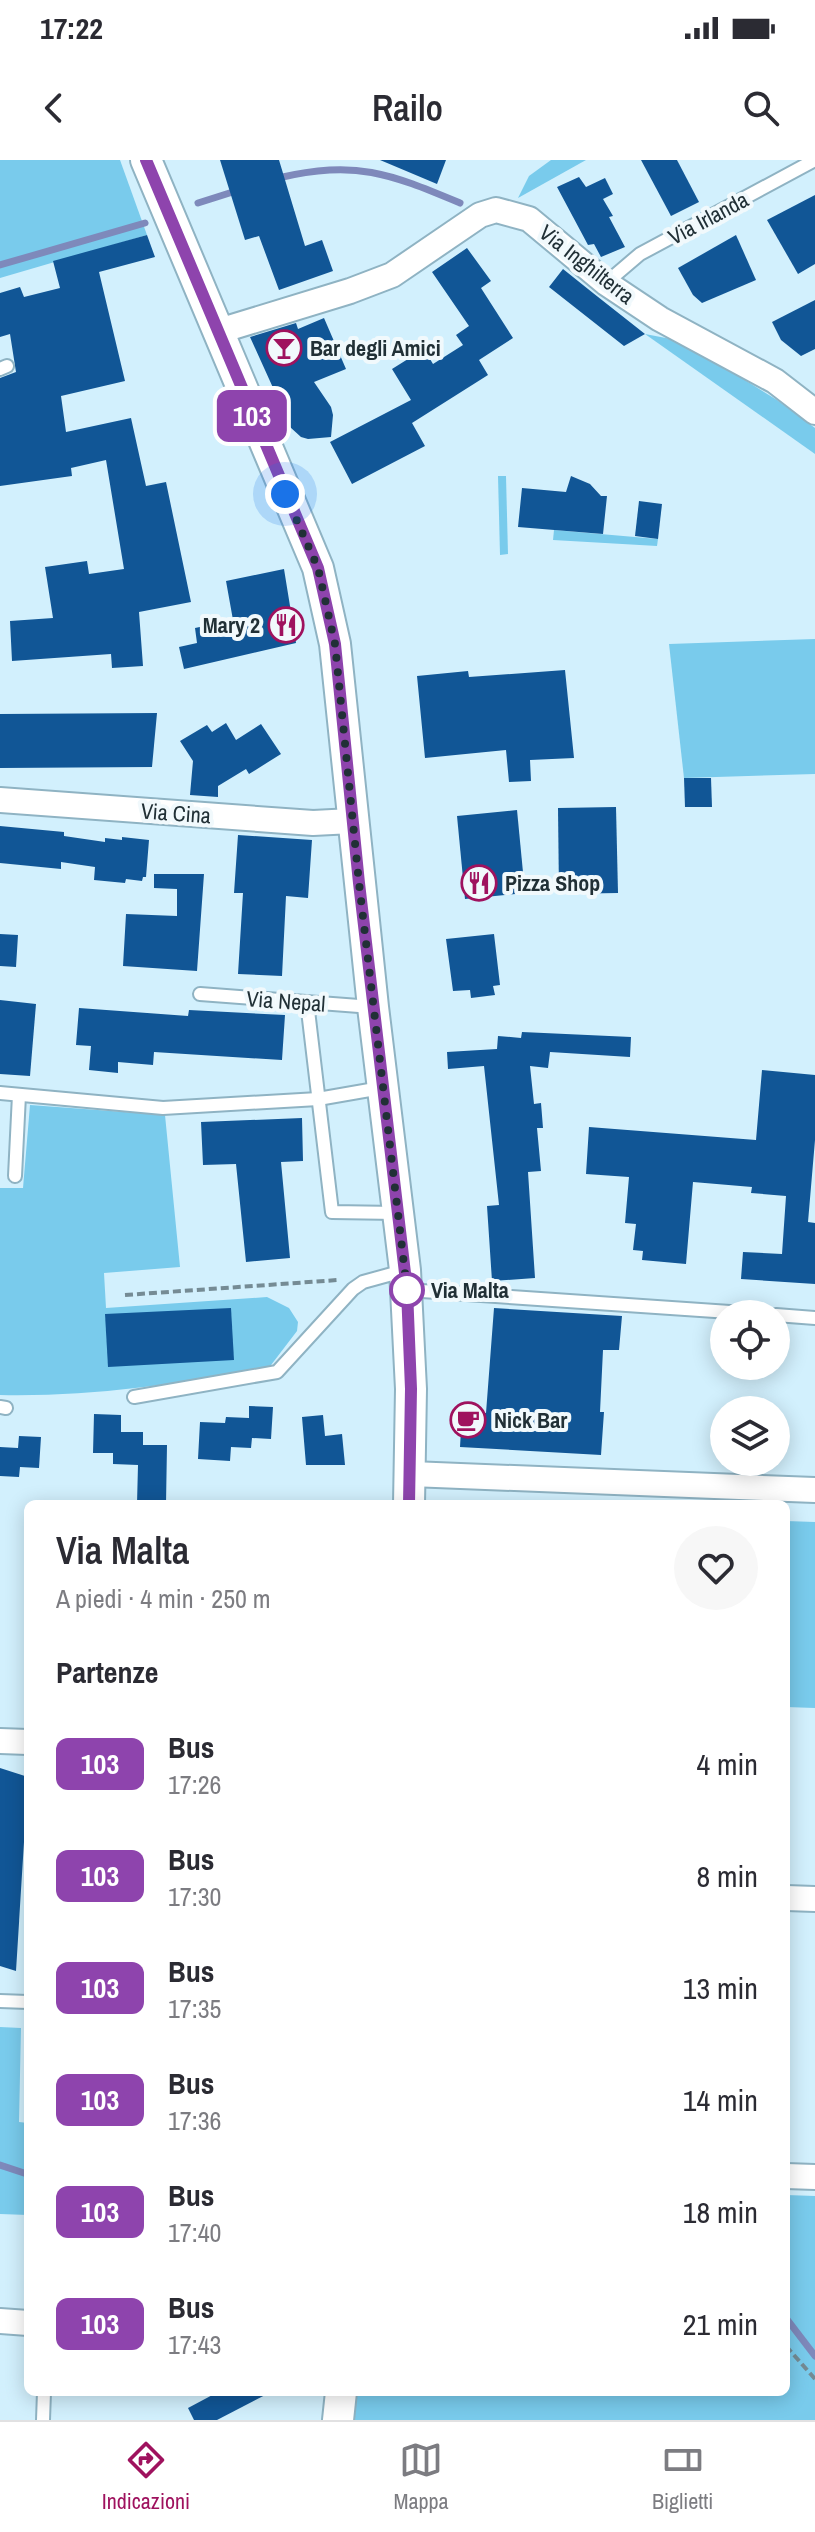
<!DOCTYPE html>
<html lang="it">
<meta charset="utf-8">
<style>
body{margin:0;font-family:"Archivo Narrow",sans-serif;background:#f7f7f7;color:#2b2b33;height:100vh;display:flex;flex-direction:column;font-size:30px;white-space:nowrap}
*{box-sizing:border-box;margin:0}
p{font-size:26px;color:#7c7c81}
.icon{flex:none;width:44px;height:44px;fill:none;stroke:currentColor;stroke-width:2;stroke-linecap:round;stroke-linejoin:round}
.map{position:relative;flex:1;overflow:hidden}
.side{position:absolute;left:24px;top:1340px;width:766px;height:896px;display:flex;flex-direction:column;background:#fff;border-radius:12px;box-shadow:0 4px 20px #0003}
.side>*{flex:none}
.badge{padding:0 16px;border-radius:12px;font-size:28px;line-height:52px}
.tools{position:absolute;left:710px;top:1140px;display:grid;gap:16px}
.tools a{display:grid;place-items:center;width:80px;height:80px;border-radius:50%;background:#fff;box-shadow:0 4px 20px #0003;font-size:40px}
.you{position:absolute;width:40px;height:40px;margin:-20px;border:6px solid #fff;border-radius:50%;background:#1a73e8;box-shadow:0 0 0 12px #1a73e833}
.map>.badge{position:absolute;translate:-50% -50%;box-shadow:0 0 0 4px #fff}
h2{padding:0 32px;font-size:30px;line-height:72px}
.round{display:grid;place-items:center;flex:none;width:84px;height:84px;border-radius:42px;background:#f7f7f7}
.overview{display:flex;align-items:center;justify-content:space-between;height:136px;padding:0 32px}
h1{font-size:38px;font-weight:600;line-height:60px}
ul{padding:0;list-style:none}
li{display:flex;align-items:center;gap:24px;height:112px;padding:0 32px}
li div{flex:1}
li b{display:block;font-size:30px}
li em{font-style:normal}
li .badge{min-width:88px;font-weight:700;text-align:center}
.status{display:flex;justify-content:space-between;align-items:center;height:56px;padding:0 40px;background:#fff;direction:ltr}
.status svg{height:22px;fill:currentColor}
header{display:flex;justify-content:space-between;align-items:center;height:104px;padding:0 32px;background:#fff;font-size:36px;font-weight:600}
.tabs{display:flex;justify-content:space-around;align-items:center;height:112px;border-top:2px solid #e1e1e2;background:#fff;font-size:22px;color:#7c7c81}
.tabs a{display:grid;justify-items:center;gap:4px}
.tabs .active{color:#9f125e}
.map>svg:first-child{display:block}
.green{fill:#79cbec}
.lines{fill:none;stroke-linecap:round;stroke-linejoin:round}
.stream{stroke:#7e89bb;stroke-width:7}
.building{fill:#115696}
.service-casing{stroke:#8fb3c3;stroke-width:16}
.minor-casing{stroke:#8fb3c3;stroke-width:28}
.tertiary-casing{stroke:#8fb3c3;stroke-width:34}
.path{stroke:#758b94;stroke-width:4;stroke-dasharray:8 4;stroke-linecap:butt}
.service{stroke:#fff;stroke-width:12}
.minor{stroke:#fff;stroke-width:24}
.tertiary{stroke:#fff;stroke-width:30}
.line-casing{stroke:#fff;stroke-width:18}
.line{stroke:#8e44ad;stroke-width:12}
.walk{stroke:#213036;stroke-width:8;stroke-dasharray:0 14.4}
.stop-dot{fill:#fff;stroke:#8e44ad;stroke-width:4}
.labels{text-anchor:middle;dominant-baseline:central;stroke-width:8;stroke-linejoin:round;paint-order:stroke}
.street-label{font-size:22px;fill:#213036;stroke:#f1f9fc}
.poi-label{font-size:22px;font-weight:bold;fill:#213036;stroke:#f1f9fc;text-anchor:start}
.stop-label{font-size:22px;font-weight:bold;fill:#213036;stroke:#f1f9fc;text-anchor:start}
</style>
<div class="status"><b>17:22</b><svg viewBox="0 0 49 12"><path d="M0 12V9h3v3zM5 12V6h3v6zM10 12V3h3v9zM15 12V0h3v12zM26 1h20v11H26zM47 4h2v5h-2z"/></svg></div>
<header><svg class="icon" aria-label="back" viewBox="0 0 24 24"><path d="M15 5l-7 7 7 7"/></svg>Railo<svg class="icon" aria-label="search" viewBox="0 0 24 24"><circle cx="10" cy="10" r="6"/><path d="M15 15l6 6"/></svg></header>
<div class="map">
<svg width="815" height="2260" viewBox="0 0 815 2260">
<rect width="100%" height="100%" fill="#d2f0fd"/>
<g class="green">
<polygon points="0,0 120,0 147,75 0,118"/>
<polygon points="551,0 586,0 518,38 529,16"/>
<polygon points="645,174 671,179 721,205 777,240 815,268 815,294"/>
<polygon points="498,316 506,316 508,394 500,395"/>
<polygon points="554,370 658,379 657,386 553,380"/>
<polygon points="815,479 815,614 684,618 669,484"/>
<path d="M30 945 165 955 180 1107 104 1113 106 1148 267 1137 289 1148 298 1162 297 1171 268 1209C179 1223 91 1237 0 1235V1028H23Z"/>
<polygon points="786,1361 815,1362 815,1548 786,1547"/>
<polygon points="0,1867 21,1868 19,1962 28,1963 28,2055 0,2054"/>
<polygon points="786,2035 815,2036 815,2260 354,2260 357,2232 786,2232"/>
</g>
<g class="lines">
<g class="stream">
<path d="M278 18C357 0 388 13 460 43"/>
<polyline points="198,43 239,30"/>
<polyline points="0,105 145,63"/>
<polyline points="0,2005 27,2014"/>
<polyline points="786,2158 815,2196"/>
</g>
</g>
<g class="building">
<polygon points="220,0 279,0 305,86 322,80 333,111 279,130 259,76 245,80"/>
<polygon points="380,0 446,0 437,24"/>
<polygon points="641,0 677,0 699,42 671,56"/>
<polygon points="579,17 586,27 605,18 613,34 603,39 613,56 609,57 625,87 601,97 594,84 588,85 557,27"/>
<polygon points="815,35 815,104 798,114 767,60"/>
<polygon points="147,75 155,97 99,112 125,221 61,236 66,272 131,258 146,326 166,322 191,442 139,452 143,506 112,508 111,494 12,501 10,461 53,458 45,407 87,401 89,414 124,409 106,300 71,308 72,316 0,326 0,218 16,212 10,174 0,177 0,133 20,127 24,137 60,128 53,101"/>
<polygon points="736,75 756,120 702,143 693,135 678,108"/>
<polygon points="467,88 491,121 481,128 513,178 479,200 488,215 412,263 425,286 352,324 330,282 411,240 392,209 424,189 433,204 463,185 456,175 469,166 432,112"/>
<polygon points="563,109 593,133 645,174 624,186 549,127"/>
<polygon points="815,140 815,189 801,196 781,180 772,162"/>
<polygon points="324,158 346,209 314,222 331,247 333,255 331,277 308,279 301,277 290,267 288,260 288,238 279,241 250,177 296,163 298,169"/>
<polygon points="571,316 590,324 601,336 607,336 603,374 518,367 522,328 566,332"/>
<polygon points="639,341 662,344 658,379 635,376"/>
<polygon points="284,409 296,483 184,509 179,487 197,483 195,468 233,460 226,421"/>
<polygon points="565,510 574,598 530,600 531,621 509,622 506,590 425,598 417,516 468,511 469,517"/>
<polygon points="157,553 152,607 0,608 0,554"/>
<polygon points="226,563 236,580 261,564 281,594 249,614 246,609 218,626 218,637 190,635 193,601 180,581 207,565 212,572"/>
<polygon points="684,618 711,618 712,647 685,647"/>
<polygon points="616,647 618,733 559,734 558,648"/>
<polygon points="517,650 525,733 465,739 457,656"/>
<polygon points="0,666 64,672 64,676 105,682 105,678 122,680 122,677 149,680 146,717 143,717 142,721 126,719 125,723 94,720 95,707 61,702 61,709 0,703"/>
<polygon points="238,675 312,680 308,738 286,736 282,816 238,814 243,733 234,733"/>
<polygon points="154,714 204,714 197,811 123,806 126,754 177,756 177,729 154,728"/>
<polygon points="0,774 18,775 16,807 0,806"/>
<polygon points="494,774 500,825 493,826 495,835 471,838 470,830 453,831 446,779"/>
<polygon points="0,840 36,844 30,916 0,914"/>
<polygon points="79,848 188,856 189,850 285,855 282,900 154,892 153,905 118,902 118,913 89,910 91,886 76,885"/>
<polygon points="522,872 631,877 630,897 550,892 548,908 530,906 534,944 541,943 543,968 537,968 541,1011 528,1012 535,1118 492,1121 487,1046 499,1045 484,906 448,909 447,892 497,889 498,876 521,878"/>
<polygon points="762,910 815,915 815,980 808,1062 815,1063 815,1124 741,1119 743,1092 782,1094 786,1036 751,1033 752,1027 693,1022 686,1104 642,1100 643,1091 633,1090 636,1064 625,1063 629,1017 586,1014 589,967 756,980"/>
<polygon points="302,958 303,1001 281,1002 290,1098 246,1102 236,1004 203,1005 201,962"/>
<polygon points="231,1148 234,1200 108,1207 105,1154"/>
<polygon points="494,1148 622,1156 619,1190 603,1190 600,1252 604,1252 601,1295 460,1287 462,1252 486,1253"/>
<polygon points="249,1246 273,1247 271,1279 252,1278 251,1288 231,1287 230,1301 198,1299 200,1262 225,1263 226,1257 249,1258"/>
<polygon points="94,1254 121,1255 121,1272 143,1272 143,1285 167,1285 166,1344 137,1344 138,1305 113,1304 113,1293 93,1293"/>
<polygon points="323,1255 325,1276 342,1274 345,1305 306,1305 302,1257"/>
<polygon points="19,1276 41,1277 39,1308 20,1307 19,1317 0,1316 0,1287 18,1288"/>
<polygon points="0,1608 28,1617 16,1811 0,1806"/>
<polygon points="218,2232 271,2232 217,2260 194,2260 188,2248"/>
</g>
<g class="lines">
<defs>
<g id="service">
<polyline points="606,123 640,94 815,0"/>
<polyline points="0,209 7,206"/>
<polyline points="200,834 372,847"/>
<polyline points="307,842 332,1052 397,1053"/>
<polyline points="0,933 163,948 318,939 381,928"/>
<polyline points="15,1016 19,935"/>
<polyline points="407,1130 759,1154"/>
<polyline points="776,1155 815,1158"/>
<polyline points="134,1237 277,1212 353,1129 363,1122 403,1111"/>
<polyline points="0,1247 6,1248"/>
<polyline points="0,1841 28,1842"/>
<polyline points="43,2260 44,2232"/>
</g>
<g id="minor">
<polyline points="216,172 350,131 392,115 480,55 496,50 529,59 606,123 660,159 775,221 815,252"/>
<polyline points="0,640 313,663 352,661"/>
<polyline points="411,1314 815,1330"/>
<polyline points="0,1581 28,1582"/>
<polyline points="786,1738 815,1739"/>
<polyline points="786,2016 815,2017"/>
<polyline points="0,2161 28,2163"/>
</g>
<g id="tertiary">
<polyline points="146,0 318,408 335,484 373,847 405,1110 411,1229 409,1344"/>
<polyline points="338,2260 341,2232"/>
</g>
</defs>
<use href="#service" class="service-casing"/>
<use href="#minor" class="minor-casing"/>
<use href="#tertiary" class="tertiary-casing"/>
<g class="path">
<polyline points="125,1135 338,1120"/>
<polyline points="786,2186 815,2219"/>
</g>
<use href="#service" class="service"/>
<use href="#minor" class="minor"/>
<use href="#tertiary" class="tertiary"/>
</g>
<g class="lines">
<defs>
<polyline id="line" points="146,0 318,408 335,484 359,723 407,1130 411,1229 409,1344"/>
</defs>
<use href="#line" class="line-casing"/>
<use href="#line" class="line"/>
<polyline class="walk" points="285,334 318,408 335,484 359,723 407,1130"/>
</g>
<defs>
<symbol id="bar-ring" viewBox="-11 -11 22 22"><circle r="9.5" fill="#f1f9fc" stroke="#9f125e" stroke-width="1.5"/><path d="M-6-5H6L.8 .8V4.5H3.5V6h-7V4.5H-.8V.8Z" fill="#9f125e"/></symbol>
<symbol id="restaurant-ring" viewBox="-11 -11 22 22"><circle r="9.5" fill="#f1f9fc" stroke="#9f125e" stroke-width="1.5"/><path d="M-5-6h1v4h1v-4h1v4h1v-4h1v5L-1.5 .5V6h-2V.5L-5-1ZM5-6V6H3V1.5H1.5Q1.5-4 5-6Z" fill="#9f125e"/></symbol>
<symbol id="cafe-ring" viewBox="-11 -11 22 22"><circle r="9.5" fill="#f1f9fc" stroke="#9f125e" stroke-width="1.5"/><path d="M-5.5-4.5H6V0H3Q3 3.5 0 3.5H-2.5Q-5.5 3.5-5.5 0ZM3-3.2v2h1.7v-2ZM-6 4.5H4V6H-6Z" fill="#9f125e"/></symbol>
</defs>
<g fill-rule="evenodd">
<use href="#bar-ring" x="264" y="168" width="40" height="40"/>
<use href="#restaurant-ring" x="266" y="445" width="40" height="40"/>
<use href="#restaurant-ring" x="459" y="703" width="40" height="40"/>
<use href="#cafe-ring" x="448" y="1240" width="40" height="40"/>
</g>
<circle class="stop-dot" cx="407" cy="1130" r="16"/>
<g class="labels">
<g class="street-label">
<text transform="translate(708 58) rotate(-28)">Via Irlanda</text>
<text transform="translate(587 104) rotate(38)">Via Inghilterra</text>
<text transform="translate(176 653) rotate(4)">Via Cina</text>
<text transform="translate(286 841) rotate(4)">Via Nepal</text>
</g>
<g class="poi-label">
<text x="310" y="188">Bar degli Amici</text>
<text x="260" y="465" text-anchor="end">Mary 2</text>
<text x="505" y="723">Pizza Shop</text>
<text x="494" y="1260">Nick Bar</text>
</g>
<g class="stop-label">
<text x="431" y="1130">Via Malta</text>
</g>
</g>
</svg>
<div class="tools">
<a><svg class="icon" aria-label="locate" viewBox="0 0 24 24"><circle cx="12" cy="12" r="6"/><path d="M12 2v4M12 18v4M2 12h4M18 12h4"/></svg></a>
<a><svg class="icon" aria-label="layers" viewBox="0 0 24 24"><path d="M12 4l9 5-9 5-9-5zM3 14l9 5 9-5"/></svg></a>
</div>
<div class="you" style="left:285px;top:334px"></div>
<b class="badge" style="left:252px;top:256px;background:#8e44ad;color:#fff">103</b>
<section class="side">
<div class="overview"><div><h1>Via Malta</h1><p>A piedi · 4 min · 250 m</p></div><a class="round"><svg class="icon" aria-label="heart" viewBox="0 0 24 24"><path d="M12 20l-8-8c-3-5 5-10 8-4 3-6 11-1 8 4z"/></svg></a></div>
<h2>Partenze</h2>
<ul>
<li><span class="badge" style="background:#8e44ad;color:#fff">103</span><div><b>Bus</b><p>17:26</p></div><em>4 min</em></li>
<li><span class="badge" style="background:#8e44ad;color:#fff">103</span><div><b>Bus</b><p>17:30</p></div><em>8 min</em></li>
<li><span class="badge" style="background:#8e44ad;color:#fff">103</span><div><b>Bus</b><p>17:35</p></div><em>13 min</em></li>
<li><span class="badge" style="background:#8e44ad;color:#fff">103</span><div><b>Bus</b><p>17:36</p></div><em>14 min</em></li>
<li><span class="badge" style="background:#8e44ad;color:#fff">103</span><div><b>Bus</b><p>17:40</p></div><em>18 min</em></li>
<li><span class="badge" style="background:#8e44ad;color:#fff">103</span><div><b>Bus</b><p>17:43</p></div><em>21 min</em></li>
</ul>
</section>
</div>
<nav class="tabs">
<a class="active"><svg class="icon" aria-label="directions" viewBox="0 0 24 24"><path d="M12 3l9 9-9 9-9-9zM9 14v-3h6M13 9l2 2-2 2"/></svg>Indicazioni</a>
<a><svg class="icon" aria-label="map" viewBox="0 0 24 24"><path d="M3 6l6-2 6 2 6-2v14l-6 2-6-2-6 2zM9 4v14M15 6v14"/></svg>Mappa</a>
<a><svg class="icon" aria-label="tickets" viewBox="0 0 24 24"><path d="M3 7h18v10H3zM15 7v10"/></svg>Biglietti</a>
</nav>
